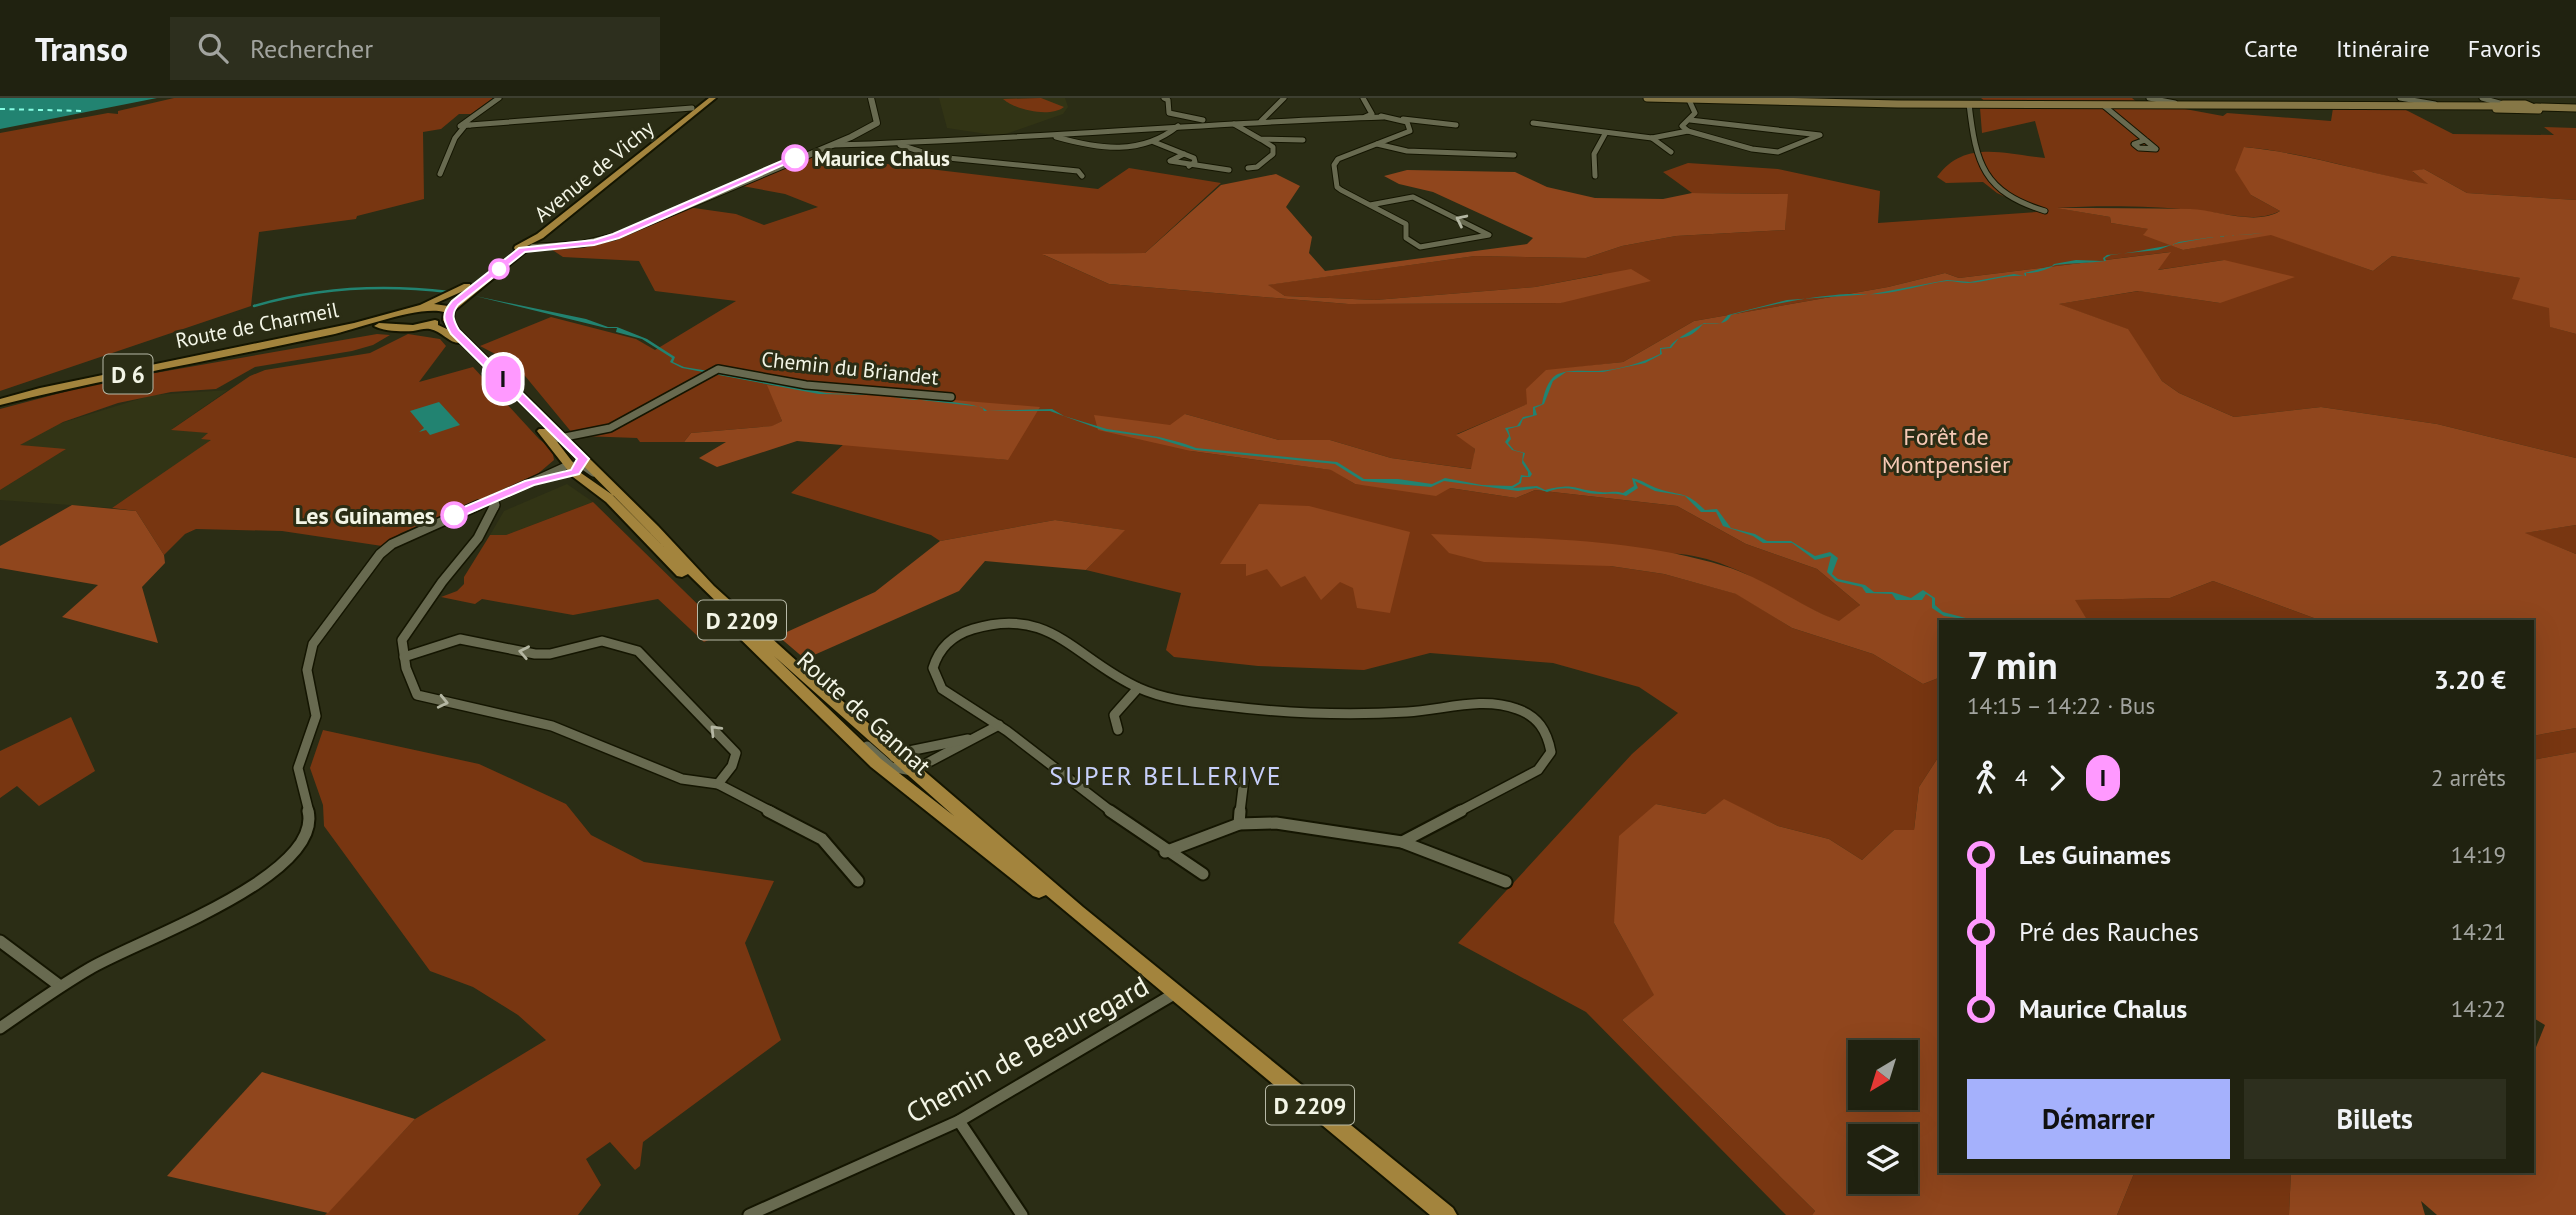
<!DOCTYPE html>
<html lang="fr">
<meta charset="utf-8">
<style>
body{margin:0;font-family:"PT Sans",sans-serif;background:#2d2f1e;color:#f1f3f6;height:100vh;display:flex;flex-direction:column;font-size:26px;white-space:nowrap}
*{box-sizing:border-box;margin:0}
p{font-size:23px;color:#a2a49f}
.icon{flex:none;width:38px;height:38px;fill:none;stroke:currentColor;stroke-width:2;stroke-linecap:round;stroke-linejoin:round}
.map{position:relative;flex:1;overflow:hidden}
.drawer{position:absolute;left:1939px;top:522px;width:595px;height:553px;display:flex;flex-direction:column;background:#202210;border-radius:0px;box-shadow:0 7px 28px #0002,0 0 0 2px #3d3f30}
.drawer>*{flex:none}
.badge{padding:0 14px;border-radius:23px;font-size:24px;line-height:46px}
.needle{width:46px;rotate:218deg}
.tools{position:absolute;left:1848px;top:942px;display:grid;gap:14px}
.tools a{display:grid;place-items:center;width:70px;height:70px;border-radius:0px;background:#202210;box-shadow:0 7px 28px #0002,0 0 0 2px #3d3f30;font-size:35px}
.map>.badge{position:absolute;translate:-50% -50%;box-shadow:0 0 0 4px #fff}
.legs{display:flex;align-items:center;gap:10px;height:77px;padding:0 28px;font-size:23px}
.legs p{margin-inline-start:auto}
.overview{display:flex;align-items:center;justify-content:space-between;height:119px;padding:0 28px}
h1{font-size:38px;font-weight:800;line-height:52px}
.button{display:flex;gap:14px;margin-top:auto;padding:14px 28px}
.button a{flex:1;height:80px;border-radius:0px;background:#a5b1fc;color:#111;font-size:28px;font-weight:800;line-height:80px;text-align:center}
.button a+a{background:#2d2f1e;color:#f1f3f6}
ul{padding:0 28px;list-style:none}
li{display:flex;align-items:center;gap:24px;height:77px;font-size:26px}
li i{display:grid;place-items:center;width:10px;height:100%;margin:0 9px;background:currentColor}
li i::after{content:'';width:18px;height:18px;margin:-9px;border:5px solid;border-radius:50%;background:#202210}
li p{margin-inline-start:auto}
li:first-child i{background:linear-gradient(#0000 50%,currentColor 0)}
li:last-child i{background:linear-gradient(currentColor 50%,#0000 0)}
header{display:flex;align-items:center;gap:42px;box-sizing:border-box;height:98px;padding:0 35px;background:#202210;border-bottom:2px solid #3d3f30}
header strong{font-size:33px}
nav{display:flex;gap:38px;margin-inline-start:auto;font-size:24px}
.search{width:490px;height:63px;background:#2d2f1e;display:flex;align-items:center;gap:18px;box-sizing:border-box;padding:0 24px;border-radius:0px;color:#a2a49f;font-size:26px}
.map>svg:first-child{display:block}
.built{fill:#323415}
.green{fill:#783611}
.forest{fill:#90461d;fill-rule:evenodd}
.water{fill:#228371}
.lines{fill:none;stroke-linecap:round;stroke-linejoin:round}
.stream{stroke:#228371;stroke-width:2.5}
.ferry{stroke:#85fde3;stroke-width:2;stroke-dasharray:5 4.5;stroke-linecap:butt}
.minor-far3-casing{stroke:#141501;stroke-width:7}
.minor-far2-casing{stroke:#141501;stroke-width:10}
.minor-far1-casing{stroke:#141501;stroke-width:12}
.minor-casing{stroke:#141501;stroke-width:15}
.tertiary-casing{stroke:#141501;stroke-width:8}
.secondary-casing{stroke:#141501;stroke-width:9}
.primary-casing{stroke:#141501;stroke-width:4}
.minor-far3{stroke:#686a50;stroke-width:5}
.minor-far2{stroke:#686a50;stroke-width:7}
.minor-far1{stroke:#686a50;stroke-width:9}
.minor{stroke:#686a50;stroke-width:11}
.tertiary{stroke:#686a50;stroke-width:6}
.secondary{stroke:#867746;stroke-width:7}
.primary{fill:#a3843d;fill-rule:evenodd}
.oneway{stroke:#b4b6a2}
.line-1{fill:#f9f;stroke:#fff;stroke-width:2}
.stop-1-dot{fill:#fff;stroke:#f9f;stroke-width:3.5}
.labels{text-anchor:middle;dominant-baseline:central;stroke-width:6;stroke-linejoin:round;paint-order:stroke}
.far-stop-label{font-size:21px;font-weight:bold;fill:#f3f5e6;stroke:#2b2d15;text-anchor:start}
.far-street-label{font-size:21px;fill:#f3f5e6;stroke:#2b2d15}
.shield{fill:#2b2d15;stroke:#b7b9a7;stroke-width:2}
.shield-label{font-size:23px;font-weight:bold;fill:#f3f5e6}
.park-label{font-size:24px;fill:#f6c9b5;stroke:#2b2d15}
.stop-label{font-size:24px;font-weight:bold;fill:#f3f5e6;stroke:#2b2d15;text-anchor:end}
.street-label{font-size:24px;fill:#f3f5e6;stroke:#2b2d15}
.neighbourhood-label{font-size:26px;letter-spacing:2px;fill:#c8d0fb;stroke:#2b2d15}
.near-street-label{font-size:28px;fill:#f3f5e6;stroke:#2b2d15}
</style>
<header>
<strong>Transo</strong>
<div class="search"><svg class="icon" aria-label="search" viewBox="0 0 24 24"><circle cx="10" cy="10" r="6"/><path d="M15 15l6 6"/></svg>Rechercher</div>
<nav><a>Carte</a><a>Itinéraire</a><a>Favoris</a></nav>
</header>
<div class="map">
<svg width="2576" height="1117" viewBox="0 0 2576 1117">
<rect width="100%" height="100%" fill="#2b2d15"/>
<g class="built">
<polygon points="939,0 1065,0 1068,9 1063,16 1000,38 947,30"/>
<polygon points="228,292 172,331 209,335 202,340 213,342 112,410 0,402 0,392 64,352 19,347 55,327 152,297"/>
<polygon points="567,386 593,404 506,437 490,437 504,413"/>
</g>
<g class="green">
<polygon points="174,0 493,0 471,16 459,16 441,31 423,34 424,101 357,118 356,121 259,134 251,208 0,293 0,35 108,15 118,16 118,13"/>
<path d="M1041 0 1064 9C1050 20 1015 12 1003 1Z"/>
<path d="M1981 0H2132L2139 6H2158L2223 18 2227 15 2331 23 2333 10 2404 11 2453 36 2554 37 2544 29 2576 30V102L2467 95 2424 71 2413 74 2430 87C2368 76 2308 55 2245 49L2251 97 2280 113C2255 126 2221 114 2194 112 2152 108 2099 107 2057 110L2110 119 2111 125 2149 131 2144 136 2183 152 2271 136 2373 173 2392 158 2521 180 2550 210 2551 229 2576 236V360L2437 326 2321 309 2234 319 2179 295 2162 283 2127 231 2058 206 2139 193 2220 205 2224 162 2157 172 2170 154 1959 180 1945 175 1888 189 1694 223 1623 264 1546 273 1528 306 1457 336 1475 351 1472 371 1391 360 1330 342H1279L1185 316 1191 353 1332 372 1355 386 1450 390 1516 400 1535 392 1677 408 1746 446 1817 471 1860 507 1840 524C1786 503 1740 462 1680 456 1659 454 1631 464 1610 468L1664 476 1737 496 1792 530 1873 556 1923 586 1941 579V655L1919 689 1914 732H1894L1862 762 1829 741 1778 728 1724 702 1705 716 1656 706 1614 825 1655 898 1622 922 1815 1113 1812 1117H1786L1586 914 1458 845 1632 656 1678 615 1639 589 1553 565 1430 555 1364 572 1258 568 1174 559 1166 552 1181 495 1086 472 1124 432 1055 422 940 443 931 437 791 395 845 345 1008 362 824 293 768 287 782 323 773 328 691 335 684 344H640L637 340 581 338 573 336 516 267 480 248 551 219 636 241 655 252 736 203 655 193 639 163 563 159 551 151 614 143 687 109 736 116 764 127 818 109 785 96 737 87 811 57 1098 91 1129 70 1221 85 1145 155 1044 157 1109 186 1348 206 1561 205 1603 176 1535 189 1375 202 1285 198 1267 187 1475 158 1586 160 1622 148 1676 138 1785 132 1787 96 1692 95 1663 74 1688 65 1778 71 1880 93 1878 125 2037 114 1997 95 1983 84 1946 85 1937 79C1964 41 2004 56 2045 60L2035 23 1982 35 1980 10 1987 5Z"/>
<polygon points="377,236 390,237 373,247 352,253 255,269 216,291 171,294 118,305 63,324 20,347 66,351 0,392 0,311 98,285"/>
<polygon points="408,236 440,241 446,248 419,284 473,269 539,341 552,351 554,362 534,379 401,435 382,448 282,433 196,431 185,436 164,457 136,413 112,410 211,342 201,341 208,335 171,332 250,278 265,272 370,255"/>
<polygon points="593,404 726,534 704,544 658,501 573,517 482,501 475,506 441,499 457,493 464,486 464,479 490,437 506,437"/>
<polygon points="2576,427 2576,456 2523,435"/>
<polygon points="2213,483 2322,523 2088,523 2074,502 2170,500"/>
<polygon points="71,619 95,673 39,708 17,688 0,700 0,653"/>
<polygon points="2576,630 2576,654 2532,662 2532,638"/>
<polygon points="323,632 479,666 566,706 591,737 644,764 774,783 745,845 781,942 643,1044 640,1068 635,1072 610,1044 586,1061 601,1087 578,1117 325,1117 415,1021 546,942 518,917 473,889 430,873 324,728 323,707 310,670"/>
<polygon points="2135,1073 2291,1073 2289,1117 2117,1117"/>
</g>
<g class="forest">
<path d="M2244 49C2307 55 2366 75 2428 86L2412 73 2424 71 2467 95 2576 102V236L2550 229 2549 210 2512 201 2520 180 2392 158 2373 173 2271 137 2183 152 2143 137 2148 131 2111 125 2110 119 2056 110C2101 110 2146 110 2190 111 2217 112 2256 128 2280 113L2251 97 2235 72Z"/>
<polygon points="1407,72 1515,74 1547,89 1595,100 1663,101 1692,95 1788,96 1785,132 1676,138 1622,148 1586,160 1475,158 1268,187 1285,198 1375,202 1535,189 1631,171 1651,183 1561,205 1348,206 1109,186 1042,156 1145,155 1221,87 1276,76 1300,88 1286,109 1312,139 1309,155 1325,173 1527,146 1533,140 1433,94 1399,86 1384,78"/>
<path d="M2171 154 2158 172 2224 162 2295 179 2220 205 2138 193 2059 206 2128 231 2162 283 2179 295 2234 319 2321 309 2437 326 2576 360V427L2525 435 2576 456V630L2532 638V523H2322L2213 483 2170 500 2075 502 2088 523H1941V579L1923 586 1873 556 1792 530 1736 496 1664 476 1610 468 1484 464 1449 455 1431 436C1529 441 1629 439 1724 468 1765 480 1799 508 1839 523L1860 507 1817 471 1746 446 1677 408 1535 392 1516 400 1450 390 1436 398 1355 386 1331 372 1191 353 1098 332 1094 317 1170 327 1185 316 1279 342H1330L1391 360 1471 371 1475 351 1456 337 1527 306 1526 291 1546 272 1623 264 1694 223 1888 189 1945 175 1959 180Z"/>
<polygon points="767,287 1040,309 1008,362 797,343 717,369 699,360 726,344 684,344 691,335 772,328 782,323"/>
<polygon points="1259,406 1309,408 1410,434 1390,515 1357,510 1353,490 1340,484 1321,502 1305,478 1281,489 1267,471 1246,478 1246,466 1220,466"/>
<polygon points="72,407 136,413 164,457 165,465 142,489 158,545 62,519 98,487 0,470 0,448"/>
<polygon points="1055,422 1125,432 1086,472 985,463 959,493 805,561 778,538 875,494 940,443"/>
<polygon points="2576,654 2576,1117 2437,1117 2421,1103 2425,1117 2289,1117 2291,1073 2532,1073 2532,959 2545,927 2532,919 2532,662"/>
<path d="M1941 655V1073H2135L2117 1117H1812L1815 1113 1622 922 1654 897 1614 825 1619 738 1656 706 1705 716 1724 701 1778 728 1829 741 1862 762 1894 732H1914L1919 689ZM1860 954H1906V999H1860ZM1860 1038H1906V1083H1860Z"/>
<polygon points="262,974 415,1021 328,1115 167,1078"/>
</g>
<g class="water">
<polygon points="0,0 157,0 0,31"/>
<path d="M2264 135C2247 137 2231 137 2214 139 2180 144 2147 153 2111 157L2105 160 2106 163C2089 165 2073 165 2055 167 2047 172 2036 175 2026 175V178C2006 176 1988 184 1968 185 1961 185 1954 183 1947 183 1924 186 1901 194 1878 196 1864 197 1850 195 1835 197 1800 200 1765 208 1731 217 1726 229 1713 224 1703 226 1697 233 1689 240 1679 240L1671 250 1661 251 1662 256 1645 265 1603 274H1566L1553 283 1544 306 1535 310 1537 317 1523 321 1520 328 1508 331 1511 341 1508 345 1514 352 1525 355 1523 362 1532 376 1530 379H1522L1521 385 1513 390 1537 388 1545 392C1577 384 1573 392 1601 394 1609 395 1615 392 1623 395L1634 388 1632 380C1643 382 1649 388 1659 391 1681 398 1686 393 1705 412L1717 411 1731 430 1755 436 1767 443H1791L1815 458 1830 454 1838 460 1832 476 1838 481 1865 487 1874 494H1892L1911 500 1923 492 1935 500V507L1943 514 1977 523 1944 518 1932 510V500L1926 496 1922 502H1896L1892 496 1866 495 1862 489 1836 483 1827 474 1831 458 1815 462 1792 445H1763L1753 438 1723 428 1716 414H1701L1685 398 1655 393 1635 383 1638 390 1626 398C1617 395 1612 396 1603 396 1578 397 1574 384 1547 394L1536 390 1518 393 1444 383 1431 389 1362 383 1335 366 1195 352 1156 340 1105 333 1050 313H984L982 309 878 297 819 296 682 270 670 264 672 260 642 241 616 234 617 230H606L475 198 586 221 608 229H617L647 241 675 259 673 264 684 269C730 277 777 283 821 294 834 297 865 295 880 297 893 298 905 302 917 302 930 301 984 306 987 313L1052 311 1064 318 1107 331 1159 339C1170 342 1182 344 1196 350L1337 364 1364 381H1398L1432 386 1445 380 1482 387 1512 388 1519 384 1521 377 1528 378V374L1522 365 1523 355 1512 352 1505 344 1509 338 1505 330 1517 328 1523 319 1533 317V309L1542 306C1544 296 1547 283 1556 277 1567 271 1584 273 1598 273 1618 272 1642 265 1660 256V250L1670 249C1672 242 1695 231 1704 225H1721L1728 217 1787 202 1872 196 1947 182 1970 184 2014 176 2025 178 2024 175C2034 173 2042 170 2052 168L2054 166 2076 162 2104 163 2103 160 2107 157 2158 152 2179 144 2212 139Z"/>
<polygon points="439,304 460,327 430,337 426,332 419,334 424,330 410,313"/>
</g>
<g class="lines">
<path class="stream" d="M254 208C319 189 382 186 449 194"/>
<polyline class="ferry" points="0,11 85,13"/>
<defs>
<g id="minor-far3">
<polyline points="1164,0 1168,2 1169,15 1203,22"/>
<polyline points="1363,0 1372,16 1365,19"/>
<polyline points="2149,0 2175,5"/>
<polyline points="2400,0 2435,6"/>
<polyline points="2482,0 2503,6"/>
<path d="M1969 6C1976 66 1983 94 2045 113"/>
<polyline points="2103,7 2156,51 2139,50 2134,46 2145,42"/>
<polyline points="1403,21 1456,27"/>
<polyline points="1261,23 1284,0"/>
<polyline points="1533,25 1652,40 1688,33 1752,51 1778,54 1820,37 1690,22"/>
<polyline points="467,26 470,27 460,28 499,0"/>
<polyline points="1234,26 1260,41 1303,42"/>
<polyline points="470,27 692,10"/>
<polyline points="1688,33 1682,28 1695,15 1689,2"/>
<path d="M1056 39C1099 51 1141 58 1178 28"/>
<polyline points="1652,40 1671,54"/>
<polyline points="1154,44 1194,60 1195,64 1189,68"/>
<polyline points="1377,46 1407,53 1514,57"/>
<path d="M833 47C1017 42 1199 25 1383 19"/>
<polyline points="900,47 938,59 1078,73 1082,78"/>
<polyline points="1184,56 1170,63 1229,72"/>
<polyline points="1248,70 1257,69 1273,56 1273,49 1262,42"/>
<polyline points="440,76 455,40 464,29"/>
<polyline points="1595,78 1594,56 1605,36"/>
<polyline points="1370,107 1413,99 1489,137 1420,149 1406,140 1406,126 1341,92 1337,89 1334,67 1338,61 1410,33 1407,24 1381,18"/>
</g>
<g id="minor-far2">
<polyline points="555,341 610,330 718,271 806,287 951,299"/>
<polyline points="476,409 568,367 583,368 593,375"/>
<polyline points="495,409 495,400"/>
</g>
<g id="minor-far1">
<polyline points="495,407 478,440 442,484 402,542 406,570 417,597 552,628 682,681 718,686 772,714"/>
<polyline points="404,559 460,541 535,556 550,556 602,543 638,553 736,655 732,668 718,686"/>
<polyline points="1118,632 1114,617 1138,590"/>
<polyline points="867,648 891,669 912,673 999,627"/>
<polyline points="894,659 904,654 968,641"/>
<polyline points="309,714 298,670 316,618 307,572 313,546 380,456 392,446 479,407"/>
<path d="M1112 714 1007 633 942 591 933 570C939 550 953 537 973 531 1051 507 1076 562 1139 590 1163 601 1191 604 1217 607 1280 615 1344 618 1407 614 1444 612 1481 598 1517 611 1538 618 1547 633 1551 654L1538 672 1458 714"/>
<polyline points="1240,714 1244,681"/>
</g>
<g id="minor">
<polyline points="768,713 822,741 858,783"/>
<polyline points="1110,713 1203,776"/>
<polyline points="1239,726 1240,713"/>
<polyline points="1402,744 1461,713"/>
<polyline points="1165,754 1239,726 1276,725 1402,744 1506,784"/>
<polyline points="0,843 60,888"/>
<path d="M0 930C29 910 58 889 89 871 133 844 324 779 308 713"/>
<polyline points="959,1023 1022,1117"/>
<polyline points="749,1117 959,1023 1174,896"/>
</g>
<polyline id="tertiary" points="533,149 582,146 616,138 851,39 877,25 871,0"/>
<g id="secondary">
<polyline points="1647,0 1898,6 2506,8"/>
<polyline points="2536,9 2576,10"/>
<polyline points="2496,11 2539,12 2525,6 2503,6 2515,11"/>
</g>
<path id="primary" d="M709 0H716L543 140 527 148 531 151 524 155 454 213 453 222 459 232 658 428 714 488 811 576 1083 809 1453 1110 1457 1117H1430L1046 797 1039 800 1033 798 871 669 721 522 719 519 721 516 728 515 688 476 682 479 677 478 606 404 573 379 537 333 539 331H547L461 245C449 246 442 233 430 231 424 230 420 232 413 233 402 234 383 233 374 228L379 225 413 227 435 222 438 223V227L449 232 443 222 444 214C419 207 358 231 330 237 220 261 109 280 0 307V301L40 290 354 225 420 207 464 186H470L471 190 516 153 514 150 515 148 537 136ZM470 190 448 208 434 206ZM548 332 666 451 614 398 581 375ZM774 558 954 718 881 661Z"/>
</defs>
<use href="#minor-far3" class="minor-far3-casing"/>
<use href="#minor-far2" class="minor-far2-casing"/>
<use href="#minor-far1" class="minor-far1-casing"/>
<use href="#minor" class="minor-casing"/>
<use href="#tertiary" class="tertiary-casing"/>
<use href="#secondary" class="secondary-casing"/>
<use href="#primary" class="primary-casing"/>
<use href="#minor-far3" class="minor-far3"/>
<use href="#minor-far2" class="minor-far2"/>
<use href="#minor-far1" class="minor-far1"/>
<use href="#minor" class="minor"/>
<use href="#tertiary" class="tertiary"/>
<use href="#secondary" class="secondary"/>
<use href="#primary" class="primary"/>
</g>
<defs><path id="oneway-chevron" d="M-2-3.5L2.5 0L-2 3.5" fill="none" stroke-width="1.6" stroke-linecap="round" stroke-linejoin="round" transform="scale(1.75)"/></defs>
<g class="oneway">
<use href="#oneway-chevron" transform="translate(1461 122) rotate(-154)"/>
<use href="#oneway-chevron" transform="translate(524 554) rotate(-169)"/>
<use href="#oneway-chevron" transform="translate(443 604) rotate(13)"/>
<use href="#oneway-chevron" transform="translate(715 632) rotate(-134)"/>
</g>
<path class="line-1" d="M793 58 799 60 619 140 594 147 525 154 458 207C451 216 453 222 459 232L589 361 579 376 534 387 458 420H450V415L525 383 571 372 577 361 451 236C443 222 441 216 452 203L519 150 594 142 613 136Z"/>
<g class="stop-1-dot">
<circle cx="795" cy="60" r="12"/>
<circle cx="499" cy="171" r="9"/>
<circle cx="454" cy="417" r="12"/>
</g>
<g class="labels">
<g class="far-stop-label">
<text x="814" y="60">Maurice Chalus</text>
</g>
<g class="far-street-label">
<text transform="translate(594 73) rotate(-39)">Avenue de Vichy</text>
<text transform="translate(257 227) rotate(-11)">Route de Charmeil</text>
<text transform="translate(850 270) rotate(6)">Chemin du Briandet</text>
</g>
<g class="shield">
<rect x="103.5" y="256.5" width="49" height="39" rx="5"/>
<rect x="698" y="502.5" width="88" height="39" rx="5"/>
<rect x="1266" y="987.5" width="88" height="39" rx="5"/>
</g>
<g class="shield-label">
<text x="128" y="276">D 6</text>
<text x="742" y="522">D 2209</text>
<text x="1310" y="1007">D 2209</text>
</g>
<g class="park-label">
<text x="1946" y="338">Forêt de<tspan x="1946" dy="28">Montpensier</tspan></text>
</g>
<g class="stop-label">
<text x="435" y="417">Les Guinames</text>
</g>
<g class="street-label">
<text transform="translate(864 615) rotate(42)">Route de Gannat</text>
</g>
<g class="neighbourhood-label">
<text x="1166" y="677">SUPER BELLERIVE</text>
</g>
<g class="near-street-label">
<text transform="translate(1027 951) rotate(-29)">Chemin de Beauregard</text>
</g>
</g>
</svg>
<div class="tools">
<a><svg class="needle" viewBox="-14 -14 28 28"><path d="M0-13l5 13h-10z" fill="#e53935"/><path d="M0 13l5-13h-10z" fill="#a2a49f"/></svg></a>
<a><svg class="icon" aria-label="layers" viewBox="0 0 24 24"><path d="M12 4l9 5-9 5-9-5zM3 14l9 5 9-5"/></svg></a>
</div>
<b class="badge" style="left:503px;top:281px;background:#f9f;color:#111">I</b>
<section class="drawer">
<div class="overview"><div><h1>7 min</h1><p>14:15 – 14:22 · Bus</p></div><b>3.20 €</b></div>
<div class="legs"><svg class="icon" aria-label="walk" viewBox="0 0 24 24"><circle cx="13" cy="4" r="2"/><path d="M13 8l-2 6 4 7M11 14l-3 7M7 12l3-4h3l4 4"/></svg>4<svg class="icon" aria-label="forward" viewBox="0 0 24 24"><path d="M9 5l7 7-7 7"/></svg><b class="badge" style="background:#f9f;color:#111">I</b><p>2 arrêts</p></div>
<ul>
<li><i style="color:#f9f"></i><b>Les Guinames</b><p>14:19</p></li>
<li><i style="color:#f9f"></i><span>Pré des Rauches</span><p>14:21</p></li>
<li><i style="color:#f9f"></i><b>Maurice Chalus</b><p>14:22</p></li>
</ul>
<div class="button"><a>Démarrer</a><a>Billets</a></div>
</section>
</div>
